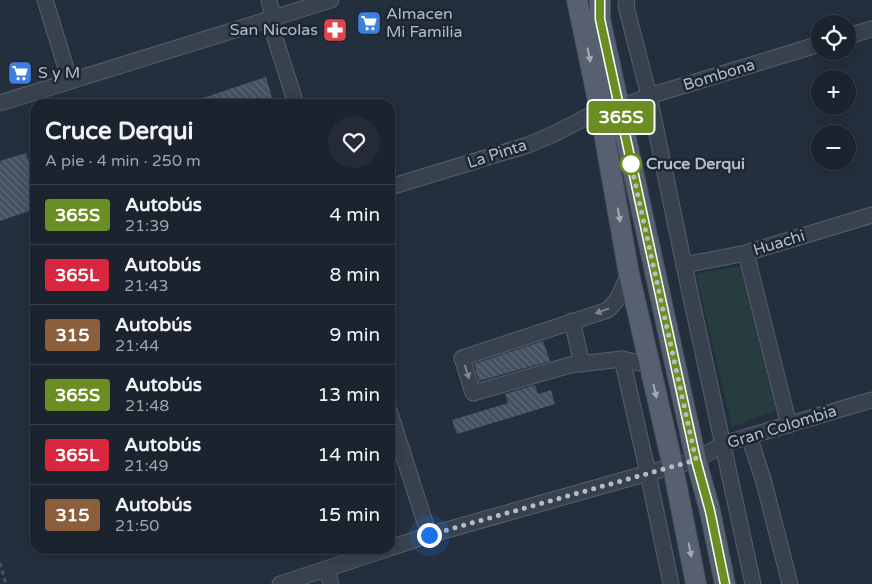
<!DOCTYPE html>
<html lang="es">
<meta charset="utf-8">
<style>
body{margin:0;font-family:"Varela Round",sans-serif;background:#242b36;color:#f1f3f6;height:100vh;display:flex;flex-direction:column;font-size:19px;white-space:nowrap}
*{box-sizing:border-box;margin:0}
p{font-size:16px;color:#a0a4aa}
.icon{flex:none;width:28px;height:28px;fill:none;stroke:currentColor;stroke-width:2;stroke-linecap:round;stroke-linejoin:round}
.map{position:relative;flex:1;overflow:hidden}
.side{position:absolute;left:30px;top:99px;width:365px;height:455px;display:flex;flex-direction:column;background:#1b232e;border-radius:15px;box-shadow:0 2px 12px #0003,0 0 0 1px #39404a}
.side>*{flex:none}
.badge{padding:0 10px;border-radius:4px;font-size:18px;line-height:32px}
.buttons{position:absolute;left:811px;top:15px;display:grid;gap:10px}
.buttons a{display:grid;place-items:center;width:45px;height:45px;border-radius:50%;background:#1b232e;box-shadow:0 2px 12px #0003,0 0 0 1px #39404a;font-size:25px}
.you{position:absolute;width:25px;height:25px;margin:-12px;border:4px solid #fff;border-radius:50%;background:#1a73e8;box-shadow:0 0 0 8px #1a73e833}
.map>.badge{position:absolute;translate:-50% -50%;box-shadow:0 0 0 2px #fff}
.round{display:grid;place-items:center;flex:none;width:52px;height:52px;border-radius:26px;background:#242b36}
.summary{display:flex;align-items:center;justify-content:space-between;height:85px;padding:0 15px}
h1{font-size:24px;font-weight:800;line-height:38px}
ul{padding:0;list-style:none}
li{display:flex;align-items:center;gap:15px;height:60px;padding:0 15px;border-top:1px solid #39404a}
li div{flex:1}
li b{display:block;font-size:19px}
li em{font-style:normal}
li .badge{min-width:55px;font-weight:700;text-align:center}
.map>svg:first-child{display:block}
.grass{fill:#263c3f}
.building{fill:url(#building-back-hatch)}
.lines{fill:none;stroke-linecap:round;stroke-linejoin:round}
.minor-casing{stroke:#565f6c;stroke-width:17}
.major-casing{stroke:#414a57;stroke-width:22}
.path{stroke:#44595c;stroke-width:3;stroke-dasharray:4 4;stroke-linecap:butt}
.minor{stroke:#38414e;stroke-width:15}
.major{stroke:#56606e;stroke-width:20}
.oneway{fill:#a1aab7}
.oneway2{fill:#7c8592}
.line-casing{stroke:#fff;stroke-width:11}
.line{stroke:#6b8e23;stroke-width:8}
.walk{stroke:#b4bcc9;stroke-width:5;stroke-dasharray:0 9}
.stop-dot{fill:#fff;stroke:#6b8e23;stroke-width:2.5}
.labels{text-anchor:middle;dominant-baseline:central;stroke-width:5;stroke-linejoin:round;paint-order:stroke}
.poi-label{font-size:16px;fill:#b4bcc9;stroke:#1d2633;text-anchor:start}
.street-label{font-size:16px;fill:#b4bcc9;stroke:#1d2633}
.stop-label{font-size:16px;font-weight:bold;fill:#b4bcc9;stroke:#1d2633;text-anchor:start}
</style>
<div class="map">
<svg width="872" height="584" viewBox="0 0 872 584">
<defs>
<pattern id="building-back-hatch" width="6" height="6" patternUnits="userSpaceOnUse" patternTransform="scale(1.25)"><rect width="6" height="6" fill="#455162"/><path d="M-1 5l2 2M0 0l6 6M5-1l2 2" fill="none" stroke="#5d6877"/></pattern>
</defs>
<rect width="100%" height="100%" fill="#242f3e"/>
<polygon class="grass" points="744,265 780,409 732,427 696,274"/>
<g class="building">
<polygon points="266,77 274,104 194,104 194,101"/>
<polygon points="26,153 35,180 35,209 0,221 0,161"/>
<polygon points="543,341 550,361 479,381 474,364"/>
<polygon points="535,385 538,394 551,390 555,404 457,434 452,420 508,403 505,394"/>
</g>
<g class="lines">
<defs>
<g id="minor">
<polyline points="45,0 70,81"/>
<polyline points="269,0 273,18 275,38 296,104"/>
<polyline points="627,0 626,6 649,96 684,265 753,584"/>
<polyline points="848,36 872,29"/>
<polyline points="0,103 331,0"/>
<polyline points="619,108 649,96 820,44"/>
<polyline points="390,187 528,145 554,134 600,110"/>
<polyline points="746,253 789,425"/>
<polyline points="684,265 746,253 872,215"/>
<polyline points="629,274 617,300 608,310 462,358 473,393 570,365 622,359 649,365"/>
<polyline points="572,321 582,364"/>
<polyline points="622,359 648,473 671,584"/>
<polyline points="390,413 429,535"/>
<polyline points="749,436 763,479 790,584"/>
<polyline points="390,548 429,535 648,473 696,460 723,444 872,400"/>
<polyline points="327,569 331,584"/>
<polyline points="280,584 387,549"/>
</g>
<g id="major">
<polyline points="577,0 600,110 629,274 673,467 696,584"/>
<polyline points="600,0 600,19 696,460 710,511 725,584"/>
</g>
</defs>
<use href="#minor" class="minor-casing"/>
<use href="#major" class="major-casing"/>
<polyline class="path" points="0,563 6,584"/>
<use href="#minor" class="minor"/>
<use href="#major" class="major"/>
</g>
<defs><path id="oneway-solid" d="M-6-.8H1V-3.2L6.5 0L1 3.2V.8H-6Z" transform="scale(1.25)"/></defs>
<g class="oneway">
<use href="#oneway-solid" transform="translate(589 55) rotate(78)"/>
<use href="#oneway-solid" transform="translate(619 215) rotate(80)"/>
<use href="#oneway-solid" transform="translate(655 391) rotate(77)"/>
<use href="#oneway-solid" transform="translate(690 550) rotate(79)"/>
</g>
<g class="oneway2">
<use href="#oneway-solid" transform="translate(602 311) rotate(160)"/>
<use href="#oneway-solid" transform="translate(467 372) rotate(72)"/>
</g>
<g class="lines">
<defs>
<polyline id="line" points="600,0 600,19 696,460 710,511 725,584"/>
</defs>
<use href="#line" class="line-casing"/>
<use href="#line" class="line"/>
<polyline class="walk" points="429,535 696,460 631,164"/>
</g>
<defs>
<symbol id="supermarket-square" viewBox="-11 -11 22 22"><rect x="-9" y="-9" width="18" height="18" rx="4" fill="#3f7fe0" stroke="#1d2633"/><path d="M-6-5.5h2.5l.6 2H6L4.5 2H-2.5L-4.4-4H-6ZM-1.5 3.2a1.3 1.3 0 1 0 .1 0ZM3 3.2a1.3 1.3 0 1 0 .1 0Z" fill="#fff"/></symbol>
<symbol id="pharmacy-square" viewBox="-11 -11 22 22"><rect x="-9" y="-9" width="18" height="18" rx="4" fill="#e0444e" stroke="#1d2633"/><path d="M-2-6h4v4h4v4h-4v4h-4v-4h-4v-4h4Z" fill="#fff"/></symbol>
</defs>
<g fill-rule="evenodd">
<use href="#supermarket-square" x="355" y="9" width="28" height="28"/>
<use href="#pharmacy-square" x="321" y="16" width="28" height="28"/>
<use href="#supermarket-square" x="6" y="59" width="28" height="28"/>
</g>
<circle class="stop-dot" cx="631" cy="164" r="10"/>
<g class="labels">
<g class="poi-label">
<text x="386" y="14">Almacen<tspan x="386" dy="18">Mi Familia</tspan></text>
<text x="318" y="30" text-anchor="end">San Nicolas</text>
<text x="38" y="73">S y M</text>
</g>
<g class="street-label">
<text transform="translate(719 75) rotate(-17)">Bombona</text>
<text transform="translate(497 154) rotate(-18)">La Pinta</text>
<text transform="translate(779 243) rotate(-17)">Huachi</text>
<text transform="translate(782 427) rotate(-17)">Gran Colombia</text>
</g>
<g class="stop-label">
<text x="646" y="164">Cruce Derqui</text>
</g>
</g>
</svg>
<div class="buttons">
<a><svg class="icon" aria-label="locate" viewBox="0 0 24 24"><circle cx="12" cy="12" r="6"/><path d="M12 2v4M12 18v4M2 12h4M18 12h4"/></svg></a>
<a>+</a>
<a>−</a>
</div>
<div class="you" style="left:429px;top:535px"></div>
<b class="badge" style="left:621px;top:117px;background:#6b8e23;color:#fff">365S</b>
<section class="side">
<div class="summary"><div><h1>Cruce Derqui</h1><p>A pie · 4 min · 250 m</p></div><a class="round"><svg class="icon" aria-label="heart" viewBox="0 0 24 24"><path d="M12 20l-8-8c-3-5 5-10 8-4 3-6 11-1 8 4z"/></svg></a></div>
<ul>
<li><span class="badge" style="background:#6b8e23;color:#fff">365S</span><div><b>Autobús</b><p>21:39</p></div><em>4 min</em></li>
<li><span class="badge" style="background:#d7263d;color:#fff">365L</span><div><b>Autobús</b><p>21:43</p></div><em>8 min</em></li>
<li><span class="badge" style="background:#8b5e3c;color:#fff">315</span><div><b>Autobús</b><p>21:44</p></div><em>9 min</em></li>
<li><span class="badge" style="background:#6b8e23;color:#fff">365S</span><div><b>Autobús</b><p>21:48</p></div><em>13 min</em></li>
<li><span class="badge" style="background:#d7263d;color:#fff">365L</span><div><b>Autobús</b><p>21:49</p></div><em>14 min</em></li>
<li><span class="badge" style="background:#8b5e3c;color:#fff">315</span><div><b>Autobús</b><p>21:50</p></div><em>15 min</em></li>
</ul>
</section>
</div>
